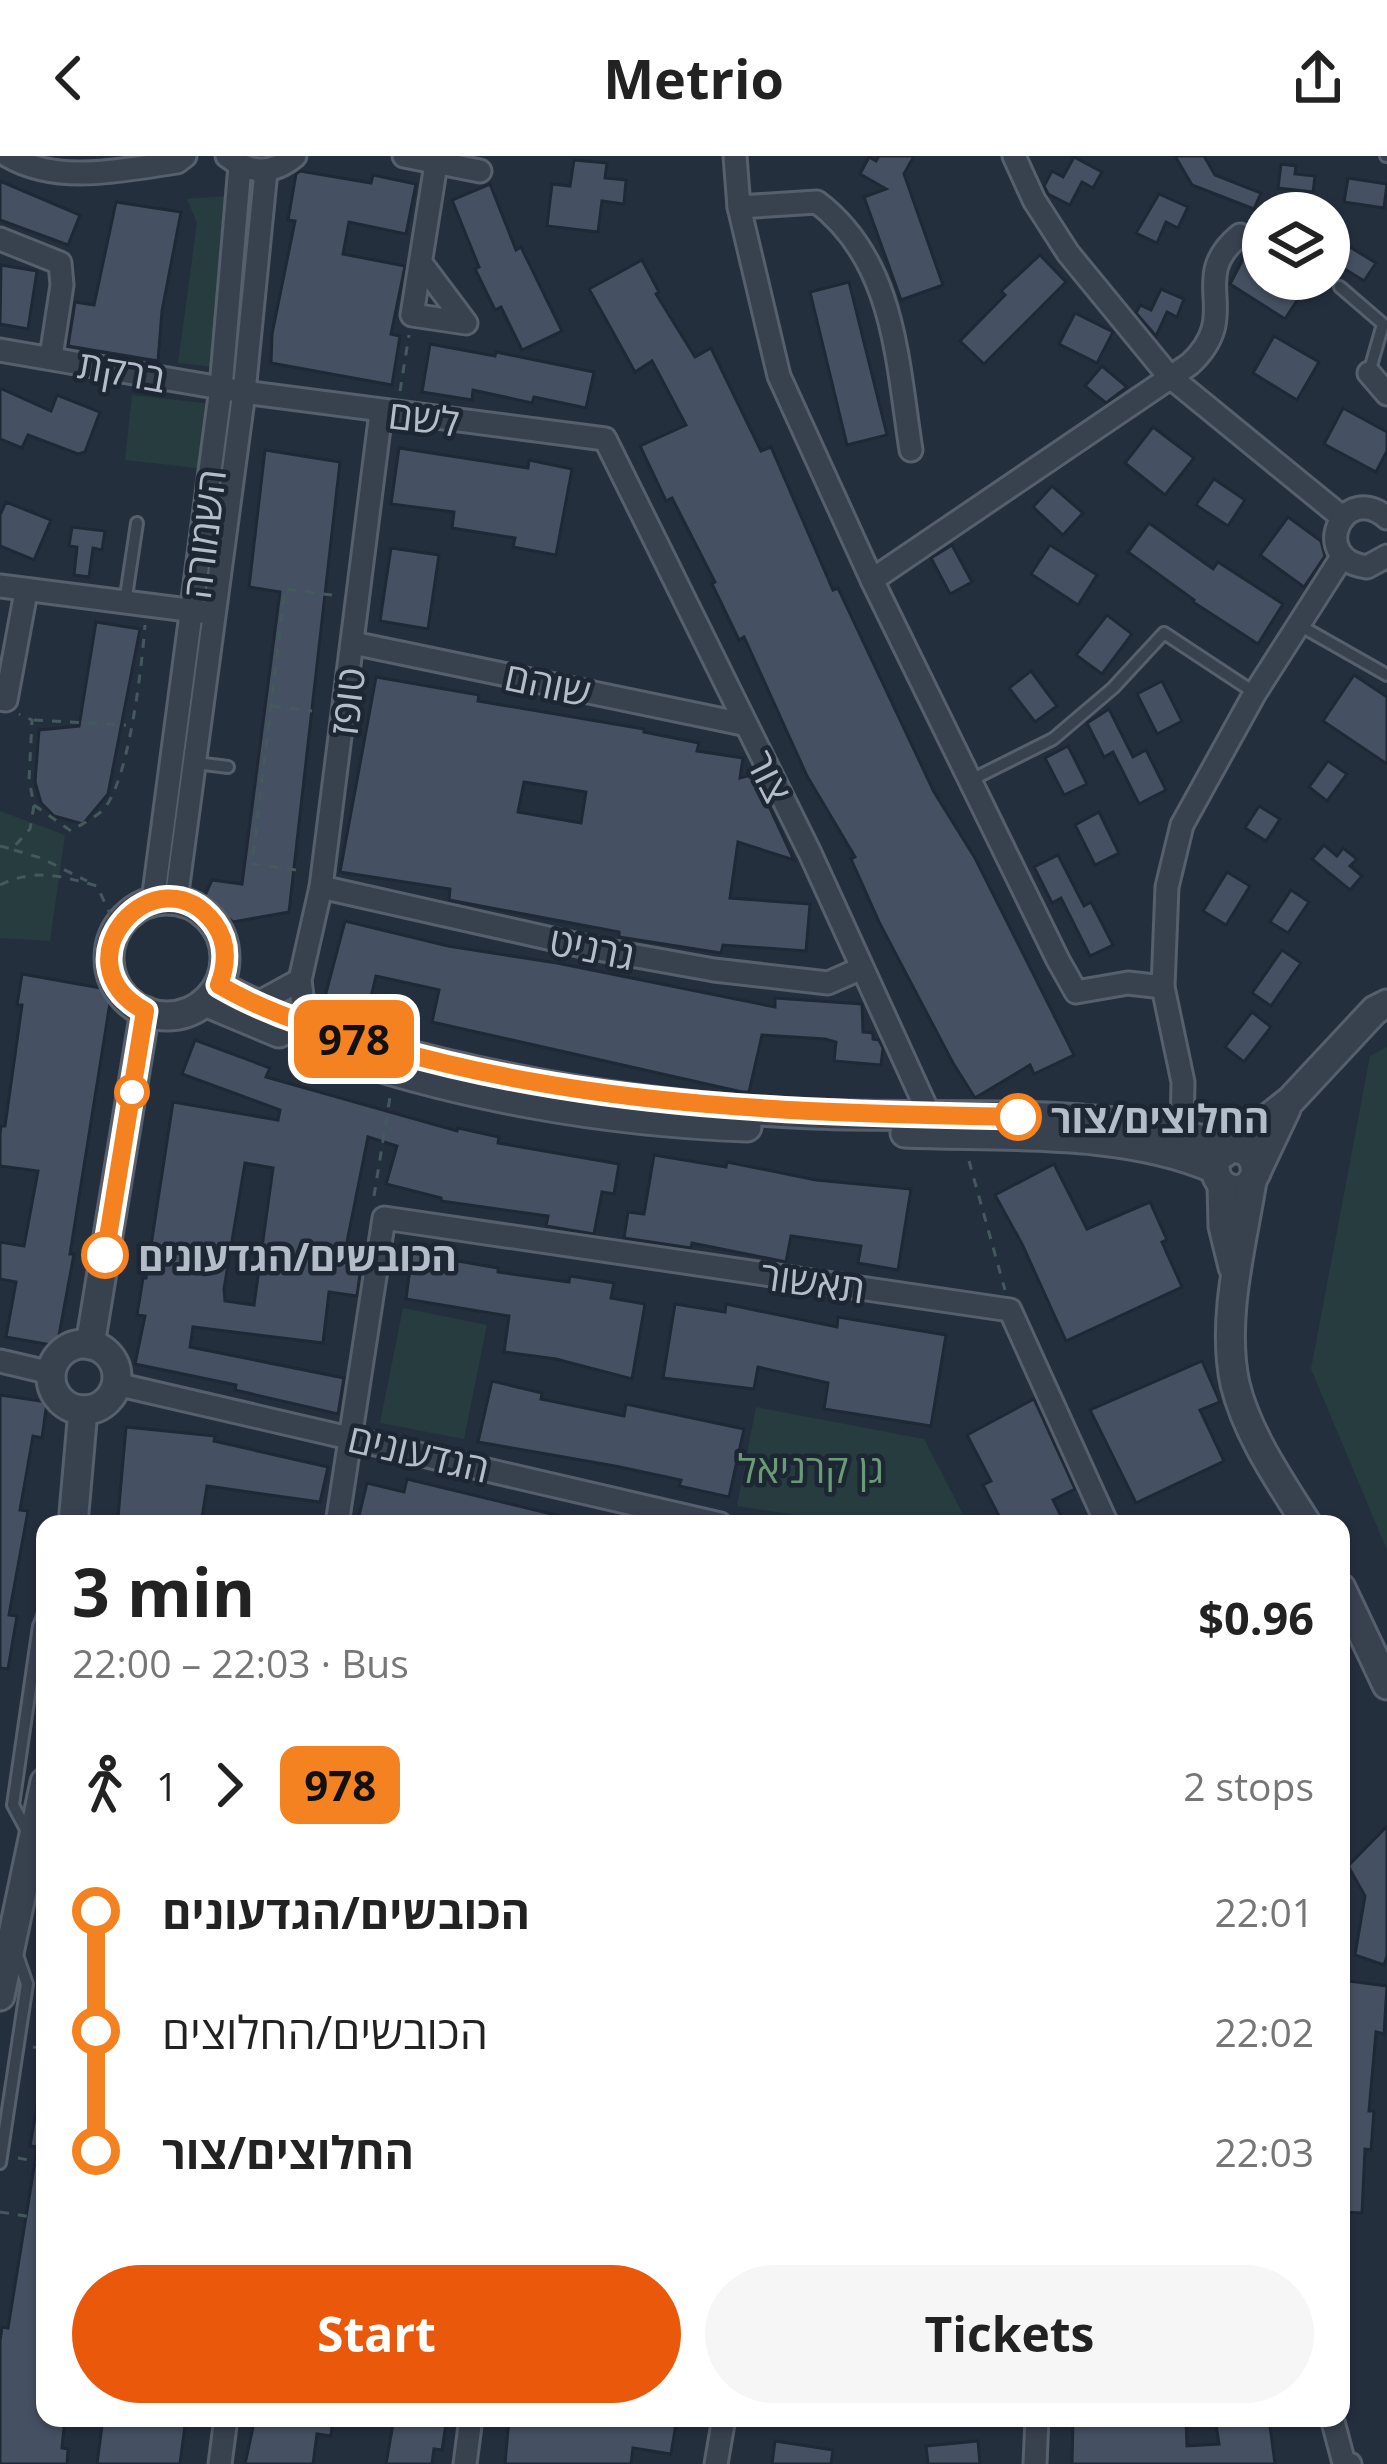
<!DOCTYPE html>
<meta charset="utf-8">
<style>
body{margin:0;font-family:"Open Sans",Heebo,sans-serif;background:#f6f6f6;color:#222;height:100vh;display:flex;flex-direction:column;font-size:45px;white-space:nowrap}
*{box-sizing:border-box;margin:0}
p{font-size:39px;color:#767676}
.icon{flex:none;width:66px;height:66px;fill:none;stroke:currentColor;stroke-width:2;stroke-linecap:round;stroke-linejoin:round}
.map{position:relative;flex:1;overflow:hidden}
.sheet{position:absolute;left:36px;top:1359px;width:1314px;height:912px;display:flex;flex-direction:column;background:#fff;border-radius:24px;box-shadow:0 3px 9px #0004}
.sheet>*{flex:none}
.badge{padding:0 24px;border-radius:18px;font-size:42px;line-height:78px}
.fabs{position:absolute;left:1242px;top:36px;display:grid;gap:24px}
.fabs a{display:grid;place-items:center;width:108px;height:108px;border-radius:50%;background:#fff;box-shadow:0 3px 9px #0004;font-size:60px}
.map>.badge{position:absolute;translate:-50% -50%;box-shadow:0 0 0 6px #fff}
.legs{display:flex;align-items:center;gap:18px;height:132px;padding:0 36px;font-size:39px}
.legs p{margin-inline-start:auto}
.summary{display:flex;align-items:center;justify-content:space-between;height:204px;padding:0 36px}
h1{font-size:66px;font-weight:700;line-height:90px}
.cta{display:flex;gap:24px;margin-top:auto;padding:24px 36px}
.cta a{flex:1;height:138px;border-radius:72px;background:#ea580c;color:#fff;font-size:48px;font-weight:700;line-height:138px;text-align:center}
.cta a+a{background:#f6f6f6;color:#222}
ul{padding:0 36px;list-style:none}
li{display:flex;align-items:center;gap:42px;height:120px;font-size:45px}
li i{display:grid;place-items:center;width:18px;height:100%;margin:0 15px;background:currentColor}
li i::after{content:'';width:30px;height:30px;margin:-15px;border:9px solid;border-radius:50%;background:#fff}
li p{margin-inline-start:auto}
li:first-child i{background:linear-gradient(#0000 50%,currentColor 0)}
li:last-child i{background:linear-gradient(currentColor 50%,#0000 0)}
header{display:flex;justify-content:space-between;align-items:center;height:156px;padding:0 36px;background:#fff;font-size:54px;font-weight:700}
.map>svg:first-child{display:block}
.green{fill:#263c3f}
.building{fill:#455162;stroke:#1f2835;stroke-width:3;fill-rule:evenodd}
.lines{fill:none;stroke-linecap:round;stroke-linejoin:round}
.service-casing{stroke:#565f6c;stroke-width:16}
.minor-casing{stroke:#565f6c;stroke-width:27}
.tertiary-casing{stroke:#565f6c;stroke-width:33}
.path{stroke:#44595c;stroke-width:3;stroke-dasharray:9 9;stroke-linecap:butt}
.service{stroke:#38414e;stroke-width:10}
.minor{stroke:#38414e;stroke-width:21}
.tertiary{stroke:#38414e;stroke-width:27}
.line-1-casing{stroke:#fff;stroke-width:27}
.line-1{stroke:#f58220;stroke-width:18}
.stop-1-dot{fill:#fff;stroke:#f58220;stroke-width:6}
.labels{text-anchor:middle;dominant-baseline:central;stroke-width:9;stroke-linejoin:round;paint-order:stroke}
.street-label{font-size:39px;fill:#b4bcc9;stroke:#1d2633}
.stop-label{font-size:39px;font-weight:bold;fill:#b4bcc9;stroke:#1d2633;text-anchor:start}
.park-label{font-size:39px;fill:#6b9a76;stroke:#1d2633}
</style>
<header><svg class="icon" aria-label="back" viewBox="0 0 24 24"><path d="M15 5l-7 7 7 7"/></svg>Metrio<svg class="icon" aria-label="share" viewBox="0 0 24 24"><path d="M12 15V3M7 8l5-5 5 5M5 13v7h14v-7"/></svg></header>
<div class="map">
<svg width="1387" height="2308" viewBox="0 0 1387 2308">
<rect width="100%" height="100%" fill="#242f3e"/>
<g class="green">
<polygon points="238,39 215,211 178,207 197,67 187,43"/>
<polygon points="132,239 213,248 205,313 125,304"/>
<polygon points="0,655 65,679 50,785 0,782"/>
<polygon points="1387,891 1387,1394 1311,1213 1370,900"/>
<polygon points="403,1152 487,1169 464,1283 380,1267"/>
<polygon points="756,1251 924,1283 968,1368 854,1368 737,1350"/>
</g>
<g class="building">
<polygon points="879,0 914,0 904,18 943,129 901,144 864,41 886,33 860,18 869,1 876,5"/>
<polygon points="1175,0 1204,0 1215,19 1261,37 1254,53 1192,29"/>
<polygon points="1074,1 1102,16 1093,32 1082,26 1070,49 1048,38 1044,30 1052,15 1063,21"/>
<polygon points="574,4 607,7 605,22 626,24 624,48 602,45 598,76 547,70 552,28 570,30"/>
<polygon points="1281,8 1296,10 1295,18 1315,20 1313,36 1278,32"/>
<polygon points="300,15 371,27 373,19 416,28 406,78 349,66 343,98 405,110 391,178 400,180 392,229 271,207 272,178 295,65 288,64 296,18"/>
<polygon points="1348,22 1387,28 1384,52 1344,46"/>
<polygon points="0,25 80,59 68,89 0,64"/>
<polygon points="490,28 516,94 521,91 562,175 522,194 501,151 495,154 475,113 479,111 452,44"/>
<polygon points="1159,38 1188,51 1178,72 1166,66 1157,87 1136,77"/>
<polygon points="116,46 181,56 162,155 158,205 68,190 75,146 94,149"/>
<polygon points="1329,78 1376,107 1364,125 1329,103"/>
<polygon points="1040,99 1066,126 984,208 960,185 1005,139 1001,135"/>
<polygon points="1243,103 1263,116 1263,123 1274,123 1300,140 1285,163 1230,128"/>
<polygon points="642,104 659,136 656,138 695,201 711,192 761,295 771,291 833,434 838,432 934,636 975,702 1074,899 1034,918 1030,909 975,942 953,907 880,768 851,703 855,701 807,620 744,481 739,484 712,428 715,426 672,342 666,345 640,290 686,269 652,205 635,216 589,133"/>
<polygon points="1,109 37,115 28,173 0,168"/>
<polygon points="849,126 887,279 847,289 810,136"/>
<polygon points="1161,133 1184,143 1177,161 1167,156 1156,180 1136,157 1140,149 1151,154"/>
<polygon points="1075,157 1113,176 1097,207 1059,188"/>
<polygon points="1274,180 1319,206 1297,244 1253,217"/>
<polygon points="430,188 495,200 496,196 594,216 586,252 534,241 532,247 473,234 472,244 422,236"/>
<polygon points="1102,210 1127,231 1106,247 1085,230"/>
<polygon points="0,232 51,255 57,239 100,256 85,296 78,298 28,279 22,292 0,283"/>
<polygon points="1343,252 1387,276 1387,295 1376,316 1324,288"/>
<polygon points="1153,271 1194,302 1165,339 1125,307"/>
<polygon points="399,292 528,312 529,304 572,313 556,399 513,391 515,382 452,372 454,356 391,348"/>
<polygon points="265,294 340,306 289,756 233,766 204,742 212,724 242,728 280,436 249,431"/>
<polygon points="1214,323 1245,344 1228,370 1196,349"/>
<polygon points="1052,330 1083,357 1063,379 1033,351"/>
<polygon points="6,346 51,364 34,404 0,390 0,359"/>
<polygon points="1288,361 1321,385 1325,400 1304,431 1260,399"/>
<polygon points="1149,367 1213,413 1218,406 1283,448 1258,488 1193,446 1194,444 1128,396"/>
<polygon points="72,371 105,375 102,394 93,392 89,421 74,419 77,391 69,390"/>
<polygon points="952,389 972,426 950,438 931,402"/>
<polygon points="1050,389 1097,419 1078,449 1031,418"/>
<polygon points="391,392 439,399 428,473 380,465"/>
<polygon points="1107,459 1132,478 1102,518 1076,499"/>
<polygon points="96,466 140,473 108,638 83,668 54,660 41,647 35,626 39,574 79,570"/>
<polygon points="1031,515 1057,550 1035,566 1009,532"/>
<polygon points="1354,519 1387,541 1387,608 1323,565"/>
<path d="M376 521 479 539 478 545 644 573V576L699 587 697 595 743 602 740 622 754 618 794 704 738 686 730 742 810 748 806 795 723 789 721 797 619 781V776L449 744 450 733 340 716ZM524 626 586 636 581 667 518 656Z"/>
<polygon points="1162,525 1182,565 1157,578 1137,538"/>
<polygon points="1109,553 1133,601 1146,594 1166,634 1139,648 1113,596 1104,601 1087,567"/>
<polygon points="1068,590 1087,628 1064,639 1045,602"/>
<polygon points="1328,605 1347,618 1327,645 1309,631"/>
<polygon points="1259,650 1280,663 1266,685 1245,672"/>
<polygon points="1099,656 1119,697 1095,709 1075,669"/>
<polygon points="1324,689 1337,700 1343,692 1357,703 1350,710 1362,720 1350,734 1312,703"/>
<polygon points="1058,699 1084,750 1091,746 1113,789 1090,800 1061,742 1052,747 1034,711"/>
<polygon points="1227,716 1250,730 1226,769 1203,755"/>
<polygon points="1291,734 1309,746 1288,777 1270,766"/>
<polygon points="345,765 448,790 557,807 775,851 775,842 862,848 863,876 873,877 873,883 879,884 883,892 881,909 834,905 836,886 825,883 762,879 749,936 742,936 432,866 439,834 376,820 366,862 322,852"/>
<polygon points="1282,794 1301,807 1271,850 1252,837"/>
<polygon points="22,818 112,834 70,1098 74,1098 57,1190 6,1181 16,1126 0,1123 0,1086 24,1090 38,1015 0,1010 0,978 1,970 5,970 22,849 17,849"/>
<polygon points="1252,856 1271,871 1244,906 1225,891"/>
<path d="M195 884 270 912 266 921 457 975 458 972 499 981 498 987 619 1008 614 1038 602 1036 594 1078 546 1070 548 1060 441 1045V1042L386 1028 397 990 368 981 343 1106 361 1110 357 1140 329 1136 323 1187 193 1171 190 1191 344 1222 338 1258 235 1234 236 1229 135 1208 145 1160 137 1159 143 1122H146L173 946 278 964 280 954 182 918ZM245 1007 273 1012 254 1149 225 1145 224 1133Z"/>
<polygon points="654,999 726,1011 727,1006 816,1024 911,1033 898,1114 858,1107 861,1090 791,1080 786,1106 692,1087 691,1092 624,1082 628,1056 644,1058"/>
<polygon points="1054,1008 1087,1073 1150,1046 1167,1084 1162,1086 1182,1131 1066,1185 1022,1088 995,1039"/>
<polygon points="412,1097 498,1112 498,1116 569,1126 570,1120 614,1127 611,1142 645,1148 632,1223 556,1203 504,1196 509,1160 406,1143"/>
<polygon points="675,1148 725,1156 726,1148 837,1171 838,1161 946,1179 931,1270 824,1253 828,1227 758,1211 754,1233 663,1222"/>
<polygon points="1202,1205 1220,1246 1200,1254 1224,1305 1136,1347 1090,1254"/>
<polygon points="492,1225 542,1237 541,1243 624,1260 626,1248 744,1273 729,1341 679,1330 681,1324 615,1310 478,1286"/>
<polygon points="0,1239 47,1246 42,1282 33,1280 20,1354 28,1355 9,1459 17,1460 8,1513 0,1512"/>
<polygon points="1034,1243 1075,1333 1053,1344 1065,1368 1003,1368 983,1329 991,1325 967,1279"/>
<polygon points="126,1271 215,1280 214,1285 328,1311 320,1346 207,1330 201,1368 118,1361"/>
<polygon points="407,1323 564,1361 564,1368 357,1368 367,1327 404,1336"/>
<polygon points="1387,1670 1387,1800 1384,1809 1355,1799 1365,1740 1348,1710"/>
<polygon points="1341,1824 1387,1830 1384,1878 1376,1876 1369,1955 1374,1955 1371,1994 1365,1993 1362,2057 1341,2056"/>
<polygon points="37,1949 45,1950 45,1992 30,1990"/>
<polygon points="37,1993 45,1994 45,2262 65,2262 62,2292 68,2293 67,2308 0,2308 0,2185 2,2171 8,2172"/>
<polygon points="103,2262 186,2262 180,2308 97,2308"/>
<polygon points="255,2262 333,2262 331,2280 317,2278 313,2308 245,2308"/>
<polygon points="394,2262 447,2262 442,2294 434,2293 432,2308 386,2308"/>
<polygon points="509,2262 677,2262 671,2298 633,2292 631,2308 505,2308"/>
<polygon points="1073,2262 1186,2262 1187,2290 1219,2288 1215,2262 1269,2262 1275,2308 1072,2308"/>
<polygon points="775,2285 833,2294 831,2308 772,2308"/>
<polygon points="978,2285 980,2308 928,2308 926,2290"/>
</g>
<g class="lines">
<defs>
<g id="service">
<polyline points="1386,0 1387,0"/>
<polyline points="1240,79 1263,94"/>
<polyline points="1340,131 1383,168 1369,217"/>
<polyline points="125,447 137,367"/>
<polyline points="1299,469 1387,519"/>
<polyline points="196,607 228,611"/>
<polyline points="971,624 1053,583 1113,532 1164,477 1255,537"/>
<polyline points="29,1679 13,1649 39,1470 45,1455"/>
<polyline points="0,2007 27,1828 17,1799"/>
</g>
<g id="minor">
<path d="M8 0C58 29 122 14 177 6L185 0"/>
<path d="M227 0C250 18 272 19 295 0"/>
<polyline points="404,0 480,15"/>
<polyline points="735,0 739,51"/>
<polyline points="1014,0 1034,44 1068,97 1168,219 1343,362"/>
<polyline points="0,83 60,107 62,129 51,201"/>
<polyline points="421,107 466,167 412,159 436,8"/>
<polyline points="0,194 244,236 605,283 810,697 930,960"/>
<polyline points="1369,217 1387,238"/>
<path d="M911 294C897 205 895 105 817 46L739 51 779 220 872 424 1058 804 1076 836 1128 827 1163 831"/>
<path d="M1387 362C1343 324 1308 404 1367 411L1387 400"/>
<path d="M872 424 1190 208C1245 156 1185 124 1240 79"/>
<polyline points="0,430 203,456"/>
<polyline points="353,487 743,568"/>
<polyline points="0,543 6,544 26,436"/>
<polyline points="321,731 592,792 714,814 828,827 862,812"/>
<polyline points="176,744 244,236 266,15"/>
<polyline points="153,745 221,232 240,10"/>
<polyline points="256,848 300,824"/>
<polyline points="312,870 304,856 300,824 321,731 381,256"/>
<polyline points="1176,992 1182,976 1183,926 1163,831 1167,731 1182,669 1255,537 1342,401"/>
<polyline points="0,1205 51,1217"/>
<polyline points="116,1228 720,1368"/>
<polyline points="337,1368 384,1062 1010,1154 1107,1368"/>
<polyline points="1332,2262 1344,2307 1350,2308"/>
<polyline points="220,2308 226,2262"/>
<polyline points="465,2308 471,2262"/>
<polyline points="716,2308 724,2262"/>
<polyline points="1035,2308 1037,2262"/>
</g>
<g id="tertiary">
<circle cx="167" cy="802" r="58"/>
<path d="M219 829C269 858 325 875 381 891 521 930 667 952 813 958 916 962 1021 955 1124 967 1167 971 1206 987 1247 995L1254 1005 1256 1017"/>
<polyline points="205,846 279,877"/>
<path d="M320 892C456 940 604 966 747 971"/>
<path d="M905 977C1005 981 1124 973 1215 1013"/>
<polyline points="1223,998 1291,944 1375,854 1387,848"/>
<path d="M1215 1013C1217 1031 1234 1039 1250 1029L1286 953"/>
<path d="M1252 1025C1242 1088 1221 1164 1235 1228 1247 1278 1280 1325 1307 1368"/>
<polyline points="1222,1029 1223,1070 1233,1111"/>
<circle cx="84" cy="1221" r="33"/>
<polyline points="90,1189 145,855"/>
<polyline points="73,1368 83,1254"/>
<polyline points="1341,1432 1387,1529"/>
<polyline points="0,1840 45,1626"/>
</g>
</defs>
<use href="#service" class="service-casing"/>
<use href="#minor" class="minor-casing"/>
<use href="#tertiary" class="tertiary-casing"/>
<g class="path">
<polyline points="400,235 409,179"/>
<polyline points="272,550 312,555"/>
<polyline points="34,564 126,569"/>
<path d="M34 649 71 675C81 668 95 662 103 654 129 626 142 509 145 469"/>
<polyline points="0,690 12,693 30,673 34,649 29,624 32,564 19,558"/>
<polyline points="14,694 41,702 87,725"/>
<polyline points="296,714 252,708 285,433 332,439"/>
<path d="M0 729C34 712 62 720 97 730L117 773"/>
<polyline points="969,1005 1005,1134"/>
<polyline points="374,1040 390,941"/>
<polyline points="33,1891 45,1893"/>
<polyline points="18,2002 45,2007"/>
<polyline points="0,2056 45,2063"/>
</g>
<use href="#service" class="service"/>
<use href="#minor" class="minor"/>
<use href="#tertiary" class="tertiary"/>
</g>
<g class="lines">
<defs>
<path id="line-1" d="M105 1099 145 855C54 805 158 693 214 767 228 786 227 808 219 829 272 860 332 877 390 893 596 952 806 957 1018 961"/>
</defs>
<use href="#line-1" class="line-1-casing"/>
<use href="#line-1" class="line-1"/>
</g>
<g class="stop-1-dot">
<circle cx="132" cy="936" r="15"/>
<circle cx="1018" cy="961" r="21"/>
<circle cx="105" cy="1099" r="21"/>
</g>
<g class="labels">
<g class="street-label">
<text transform="translate(122 214) rotate(10)">ברקת</text>
<text transform="translate(424 261) rotate(7)">לשם</text>
<text transform="translate(203 378) rotate(-83)">השמורה</text>
<text transform="translate(548 527) rotate(12)">שוהם</text>
<text transform="translate(346 545) rotate(-83)">טופז</text>
<text transform="translate(770 620) rotate(63)">צור</text>
<text transform="translate(592 791) rotate(11)">גרניט</text>
<text transform="translate(813 1125) rotate(8)">תאשור</text>
<text transform="translate(419 1296) rotate(13)">הגדעונים</text>
</g>
<g class="stop-label">
<text x="1051" y="961">החלוצים/צור</text>
<text x="138" y="1099">הכובשים/הגדעונים</text>
</g>
<g class="park-label">
<text x="811" y="1311">גן קרניאל</text>
</g>
</g>
</svg>
<div class="fabs">
<a><svg class="icon" aria-label="layers" viewBox="0 0 24 24"><path d="M12 4l9 5-9 5-9-5zM3 14l9 5 9-5"/></svg></a>
</div>
<b class="badge" style="left:354px;top:883px;background:#f58220;color:#111">978</b>
<section class="sheet">
<div class="summary"><div><h1>3 min</h1><p>22:00 – 22:03 · Bus</p></div><b>$0.96</b></div>
<div class="legs"><svg class="icon" aria-label="walk" viewBox="0 0 24 24"><circle cx="13" cy="4" r="2"/><path d="M13 8l-2 6 4 7M11 14l-3 7M7 12l3-4h3l4 4"/></svg>1<svg class="icon" aria-label="forward" viewBox="0 0 24 24"><path d="M9 5l7 7-7 7"/></svg><b class="badge" style="background:#f58220;color:#111">978</b><p>2 stops</p></div>
<ul>
<li><i style="color:#f58220"></i><b>הכובשים/הגדעונים</b><p>22:01</p></li>
<li><i style="color:#f58220"></i><span>הכובשים/החלוצים</span><p>22:02</p></li>
<li><i style="color:#f58220"></i><b>החלוצים/צור</b><p>22:03</p></li>
</ul>
<div class="cta"><a>Start</a><a>Tickets</a></div>
</section>
</div>
